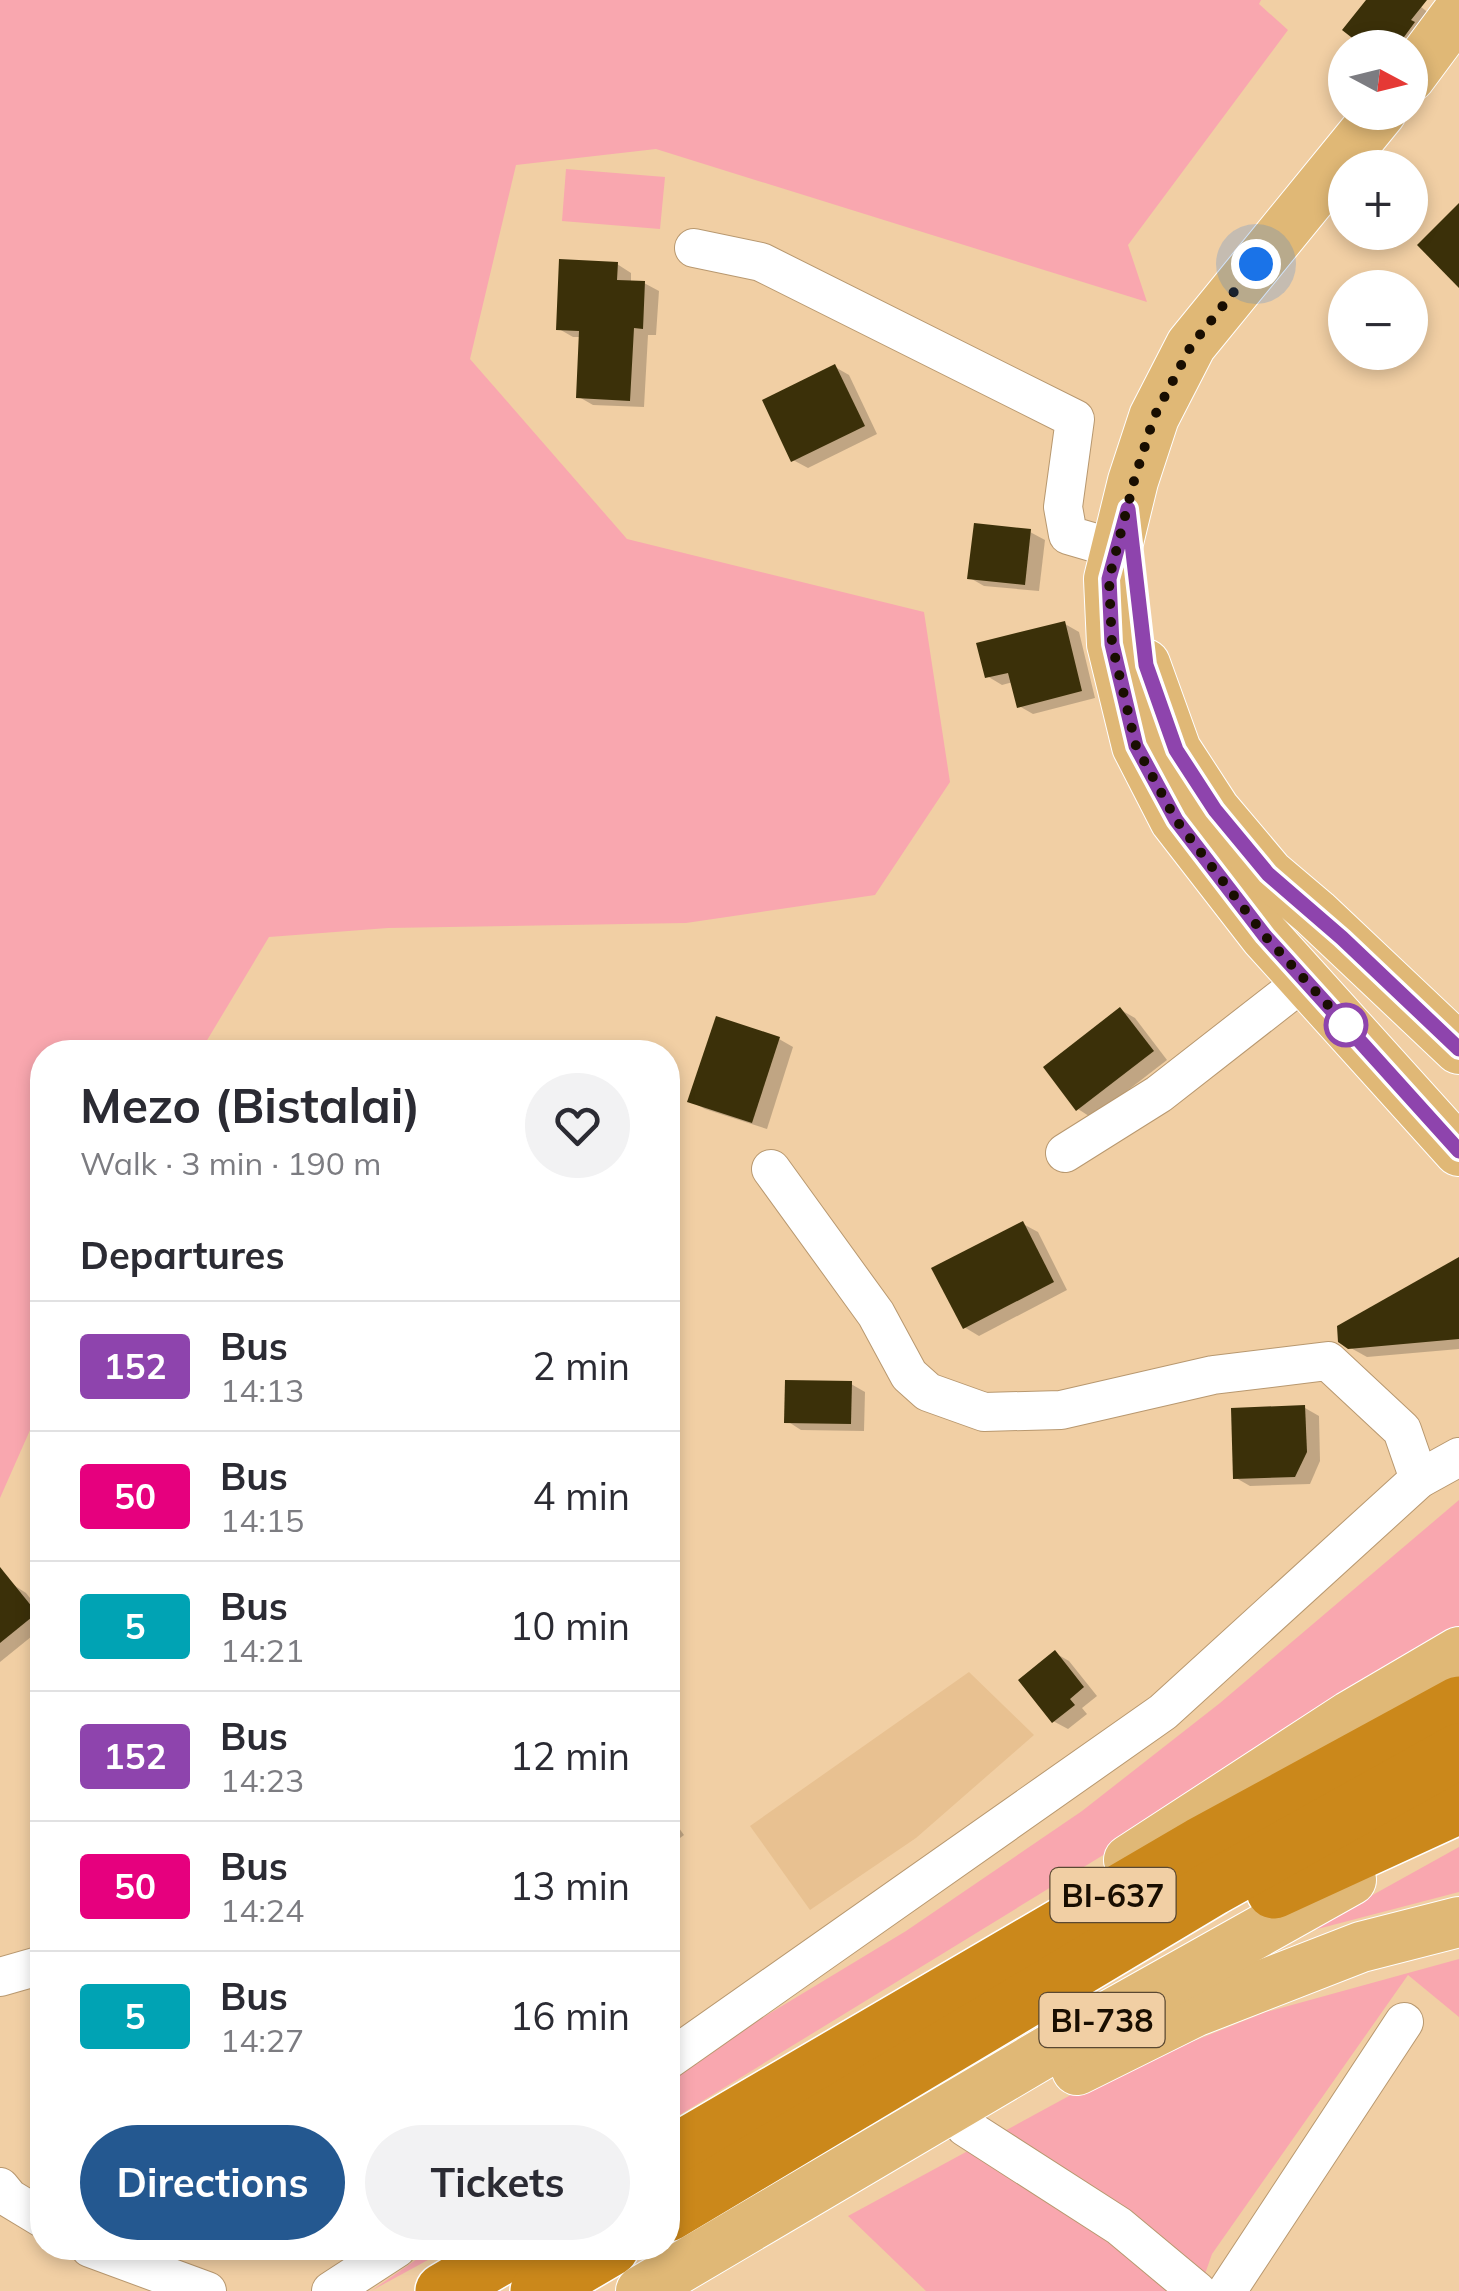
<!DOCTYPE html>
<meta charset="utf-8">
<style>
body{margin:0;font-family:Mulish,sans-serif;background:#f2f2f3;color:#2b2b33;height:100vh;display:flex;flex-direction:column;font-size:38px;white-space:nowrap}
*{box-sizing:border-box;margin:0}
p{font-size:32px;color:#7c7c81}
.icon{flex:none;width:55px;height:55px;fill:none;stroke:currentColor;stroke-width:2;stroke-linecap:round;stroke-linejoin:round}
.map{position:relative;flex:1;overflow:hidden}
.sheet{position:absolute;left:30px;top:1040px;width:650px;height:1220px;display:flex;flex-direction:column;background:#fff;border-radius:40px;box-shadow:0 5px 15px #0003}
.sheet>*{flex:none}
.badge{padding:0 20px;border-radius:8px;font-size:35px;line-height:65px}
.needle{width:65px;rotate:97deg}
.fabs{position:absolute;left:1328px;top:30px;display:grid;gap:20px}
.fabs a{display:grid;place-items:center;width:100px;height:100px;border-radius:50%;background:#fff;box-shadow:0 5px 15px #0003;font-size:50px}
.you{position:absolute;width:50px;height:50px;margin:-25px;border:8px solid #fff;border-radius:50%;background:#1a73e8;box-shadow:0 0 0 15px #1a73e833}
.map>.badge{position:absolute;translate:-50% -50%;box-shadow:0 0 0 5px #fff}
h2{padding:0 50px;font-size:38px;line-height:90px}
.round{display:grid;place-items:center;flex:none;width:105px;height:105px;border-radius:52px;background:#f2f2f3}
.summary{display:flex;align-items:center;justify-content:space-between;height:170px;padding:0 50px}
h1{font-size:48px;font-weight:700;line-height:75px}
.primary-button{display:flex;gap:20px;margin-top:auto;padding:20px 50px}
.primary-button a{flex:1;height:115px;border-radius:60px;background:#245890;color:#fff;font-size:40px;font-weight:700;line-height:115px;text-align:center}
.primary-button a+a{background:#f2f2f3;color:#2b2b33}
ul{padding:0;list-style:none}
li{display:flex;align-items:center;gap:30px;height:130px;padding:0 50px;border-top:2px solid #e1e1e2}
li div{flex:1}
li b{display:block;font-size:38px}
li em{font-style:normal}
li .badge{min-width:110px;font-weight:700;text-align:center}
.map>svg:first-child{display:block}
.built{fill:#e8c191}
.green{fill:#f9a7af}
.shadow{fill:#0003}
.building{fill:#3b3009}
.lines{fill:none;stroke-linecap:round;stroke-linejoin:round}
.minor-casing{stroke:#b8986f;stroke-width:40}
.major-casing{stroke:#fff;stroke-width:52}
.highway-casing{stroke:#fff;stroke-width:58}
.minor{stroke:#fff;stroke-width:38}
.major{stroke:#e0b876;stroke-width:50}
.highway{stroke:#cb881b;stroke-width:55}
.line-casing{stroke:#fff;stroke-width:22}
.line{stroke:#8e44ad;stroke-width:15}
.walk{stroke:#190e01;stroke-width:10;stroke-dasharray:0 18}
.stop-dot{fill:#fff;stroke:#8e44ad;stroke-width:5}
.labels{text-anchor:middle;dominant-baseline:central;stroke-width:10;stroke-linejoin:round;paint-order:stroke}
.shield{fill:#f1cfa4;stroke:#5a4832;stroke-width:2.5}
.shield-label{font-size:32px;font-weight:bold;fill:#190e01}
</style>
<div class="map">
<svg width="1459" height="2291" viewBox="0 0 1459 2291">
<rect width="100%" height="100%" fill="#f1cfa4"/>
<polygon class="built" points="969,1672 1034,1735 916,1838 810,1910 750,1826"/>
<g class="green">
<polygon points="0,0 1261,0 1259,4 1288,30 1128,245 1147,302 656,149 516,165 470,359 627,539 924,612 950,782 875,895 686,923 388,928 269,937 200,1052 42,1052 42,1403 0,1498"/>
<polygon points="566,169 665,177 660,229 562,221"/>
<polygon points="1459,1500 1459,1637 668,2122 668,2082 724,2041 906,1931 1082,1811 1220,1703"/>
<polygon points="1459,1847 1459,1892 1306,1932"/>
<polygon points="1459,1959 1459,2017 1408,1975 1212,2254 1199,2291 926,2291 848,2216 1102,2078 1266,2012"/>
<polygon points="433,2248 450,2248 371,2291"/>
</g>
<g class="shadow">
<polygon points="1369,0 1412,0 1434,17 1410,48 1369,48"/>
<polygon points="617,264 631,273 631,283 644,283 659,291 656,335 648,335 644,407 593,405 579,397 582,337 573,337 559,329"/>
<polygon points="835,367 849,375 877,434 808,468 793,460"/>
<polygon points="1030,532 1045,540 1039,591 984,586 970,578"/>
<polygon points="1065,624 1079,632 1095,698 1033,714 1019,706 1013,682 1002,685 987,676"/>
<polygon points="1121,1010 1135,1018 1167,1060 1092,1118 1078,1109"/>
<polygon points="779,1039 793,1047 767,1129 705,1109 690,1101"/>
<polygon points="1023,1224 1038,1232 1067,1290 979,1336 964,1327"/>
<polygon points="1459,1260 1459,1349 1367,1357 1349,1347"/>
<polygon points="851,1384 865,1392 864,1431 801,1430 787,1421"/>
<polygon points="1305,1408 1319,1416 1320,1461 1310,1484 1250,1486 1236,1478"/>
<polygon points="12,1584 26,1593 42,1613 42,1628 0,1662 0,1594"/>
<polygon points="1055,1653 1069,1661 1097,1696 1082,1708 1087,1714 1068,1729 1053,1721"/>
<polygon points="668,1813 684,1835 668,1847"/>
</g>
<g class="building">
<polygon points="1366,0 1427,0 1411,20 1415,22 1396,48 1365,48 1342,30"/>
<polygon points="1459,203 1459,288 1417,245"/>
<polygon points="559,259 618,262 617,280 645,281 643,329 634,328 630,401 576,398 579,331 556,330"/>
<polygon points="835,364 865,426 791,462 762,400"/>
<polygon points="974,523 1031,529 1025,585 967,579"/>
<polygon points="1065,621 1082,691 1017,708 1008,673 985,678 976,643"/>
<polygon points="1120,1007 1154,1051 1076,1111 1043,1067"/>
<polygon points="716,1016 780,1037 752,1123 687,1102"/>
<polygon points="1023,1221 1054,1282 963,1329 931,1268"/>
<polygon points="1459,1257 1459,1339 1348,1349 1338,1342 1337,1326"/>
<polygon points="785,1380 852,1381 851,1424 784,1423"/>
<polygon points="1305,1405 1307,1452 1295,1477 1233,1479 1231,1408"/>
<polygon points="0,1567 37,1613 0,1643"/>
<polygon points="1055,1650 1084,1687 1070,1699 1075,1705 1052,1723 1018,1680"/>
</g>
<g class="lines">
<defs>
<g id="minor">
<polyline points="694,248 761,262 1075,419 1063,507 1068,535 1116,549"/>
<polyline points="1065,1153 1159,1094 1305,980"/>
<polyline points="771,1169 876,1314 909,1375 928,1392 984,1412 1061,1410 1213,1375 1328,1361 1402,1430 1419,1479"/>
<polyline points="0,1977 42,1965"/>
<polyline points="668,2060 1163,1712 1419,1479 1459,1457"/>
<polyline points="965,2127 1119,2226 1197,2291"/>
<polyline points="0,2187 9,2198 42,2218"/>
<polyline points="90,2248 207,2291"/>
<polyline points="331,2291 397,2248"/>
<polyline points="1227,2291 1404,2022"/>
</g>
<g id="major">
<polyline points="1410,77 1459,11"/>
<polyline points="1381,112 1191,345 1154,417 1133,481 1109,579 1112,644 1137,746 1175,820 1265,936 1459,1151"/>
<polyline points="1145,664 1176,750 1215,810 1269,874 1315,913 1459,1049"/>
<polyline points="1129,1860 1350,1716 1459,1652"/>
<polyline points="1077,2070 1194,2012 1361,1947 1459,1922"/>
<polyline points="641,2291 1073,2036 1351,1880"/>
</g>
<g id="highway">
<polyline points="1274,1891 1459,1806"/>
<polyline points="668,2156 1200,1845 1459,1704"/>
<polyline points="668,2214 1213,1888 1459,1751"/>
<polyline points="443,2291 516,2248"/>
<polyline points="538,2291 611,2248"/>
</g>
</defs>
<use href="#minor" class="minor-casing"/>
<use href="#major" class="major-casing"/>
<use href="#highway" class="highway-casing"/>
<use href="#minor" class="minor"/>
<use href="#major" class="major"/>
<use href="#highway" class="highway"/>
</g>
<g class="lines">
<defs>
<polyline id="line" points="1459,1049 1342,938 1268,874 1215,810 1176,750 1146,665 1128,509 1109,579 1112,644 1136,746 1176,820 1265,936 1459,1151"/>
</defs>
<use href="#line" class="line-casing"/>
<use href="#line" class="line"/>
<polyline class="walk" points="1256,264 1191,346 1154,417 1134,481 1109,579 1112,644 1136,746 1176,820 1265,936 1348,1027 1346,1025"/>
</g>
<circle class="stop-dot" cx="1346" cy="1025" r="20"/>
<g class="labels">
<g class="shield">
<rect x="1050.5" y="1868" width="125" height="54" rx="8"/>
<rect x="1039.5" y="1993" width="125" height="54" rx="8"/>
</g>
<g class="shield-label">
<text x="1113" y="1895">BI-637</text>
<text x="1102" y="2020">BI-738</text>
</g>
</g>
</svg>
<div class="fabs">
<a><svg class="needle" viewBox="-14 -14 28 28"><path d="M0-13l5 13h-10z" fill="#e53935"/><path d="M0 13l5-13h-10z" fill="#7c7c81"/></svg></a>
<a>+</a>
<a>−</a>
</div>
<div class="you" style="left:1256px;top:264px"></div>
<section class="sheet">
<div class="summary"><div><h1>Mezo (Bistalai)</h1><p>Walk · 3 min · 190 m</p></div><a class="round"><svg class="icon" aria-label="heart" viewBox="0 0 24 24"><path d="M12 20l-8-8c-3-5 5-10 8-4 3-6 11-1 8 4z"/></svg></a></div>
<h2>Departures</h2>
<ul>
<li><span class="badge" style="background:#8e44ad;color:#fff">152</span><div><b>Bus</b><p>14:13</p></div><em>2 min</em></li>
<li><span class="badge" style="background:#e6007e;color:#fff">50</span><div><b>Bus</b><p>14:15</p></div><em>4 min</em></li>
<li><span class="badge" style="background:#00a3b4;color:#fff">5</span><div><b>Bus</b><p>14:21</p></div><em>10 min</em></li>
<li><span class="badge" style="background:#8e44ad;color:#fff">152</span><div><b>Bus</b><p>14:23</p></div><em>12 min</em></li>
<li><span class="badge" style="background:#e6007e;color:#fff">50</span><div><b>Bus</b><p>14:24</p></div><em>13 min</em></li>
<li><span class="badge" style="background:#00a3b4;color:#fff">5</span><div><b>Bus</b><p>14:27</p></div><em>16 min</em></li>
</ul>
<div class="primary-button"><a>Directions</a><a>Tickets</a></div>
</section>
</div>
